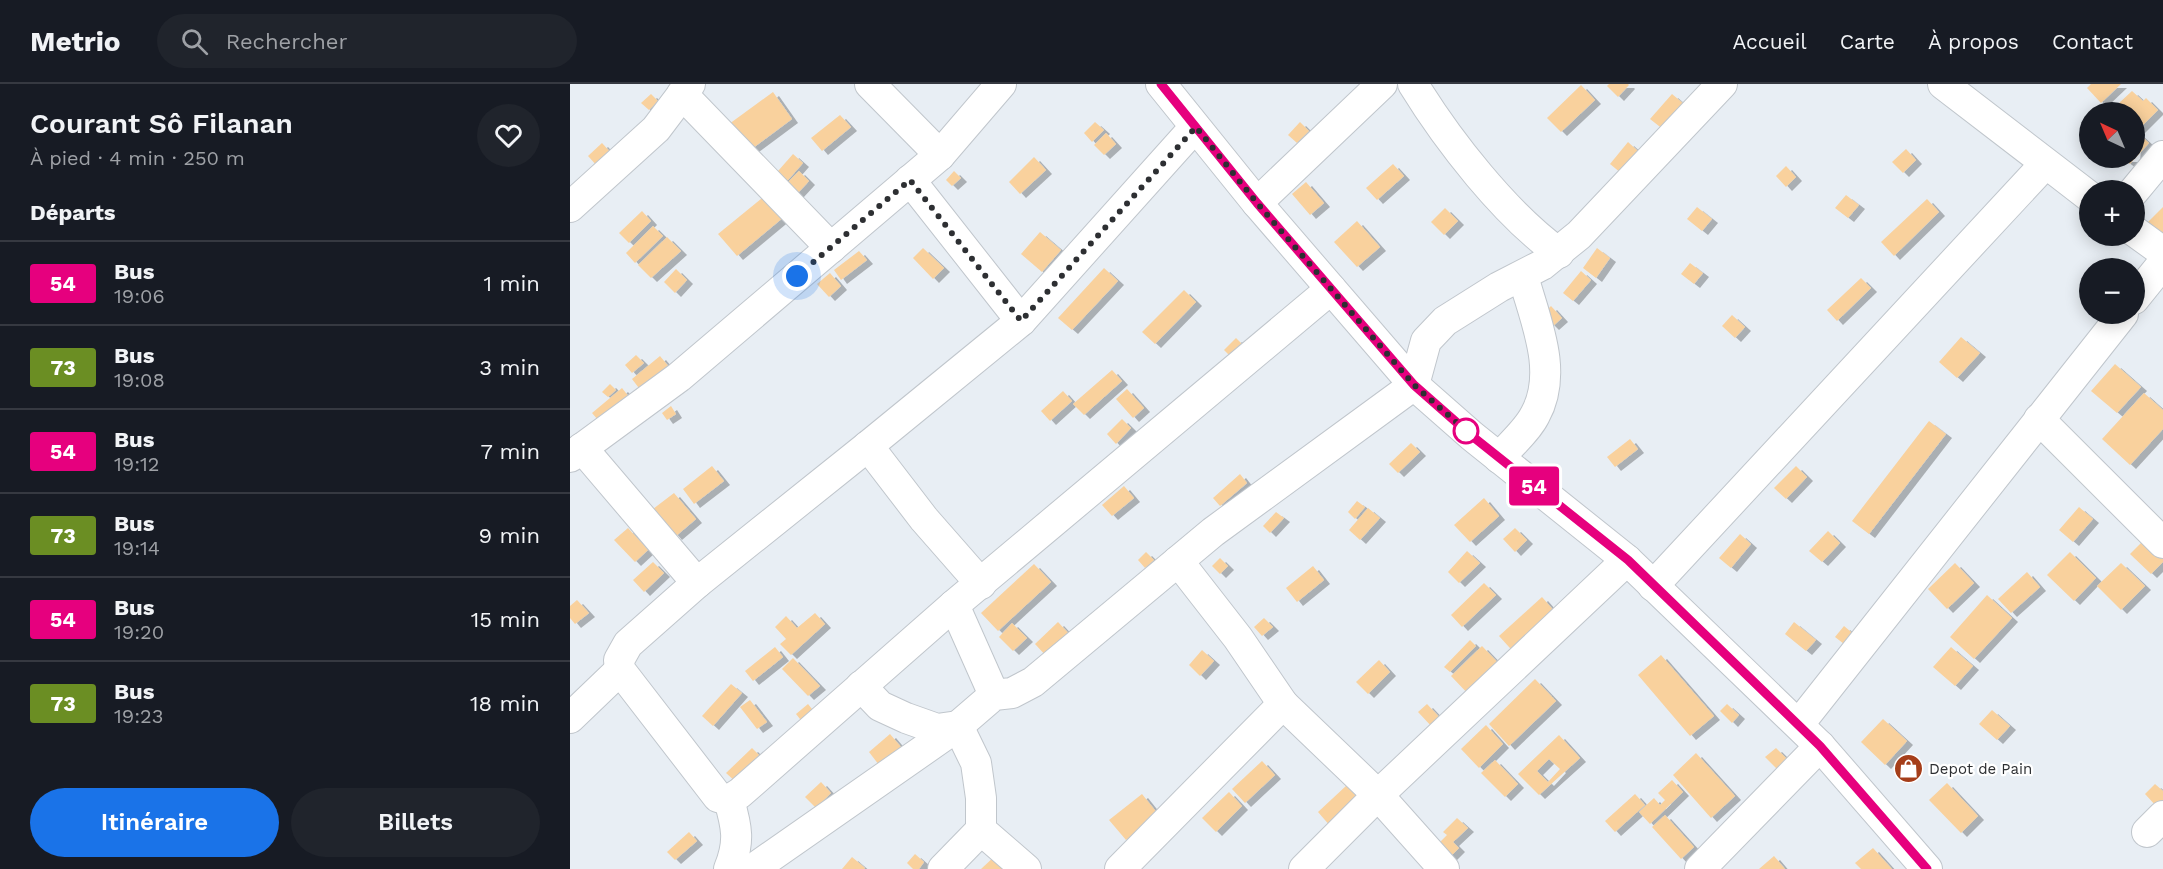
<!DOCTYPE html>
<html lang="fr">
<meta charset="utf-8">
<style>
body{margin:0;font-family:"Work Sans",sans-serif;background:#20242c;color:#f1f3f6;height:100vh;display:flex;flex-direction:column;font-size:22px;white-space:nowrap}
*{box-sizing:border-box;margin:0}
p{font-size:20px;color:#9ea1a6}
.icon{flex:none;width:33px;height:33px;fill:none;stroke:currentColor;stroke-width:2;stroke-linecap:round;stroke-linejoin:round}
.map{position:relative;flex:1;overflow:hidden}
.panel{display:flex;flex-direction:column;background:#171b24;width:570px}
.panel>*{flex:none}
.badge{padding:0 12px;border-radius:4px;font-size:21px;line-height:39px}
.needle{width:39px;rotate:316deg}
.fabs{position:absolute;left:1509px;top:18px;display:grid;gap:12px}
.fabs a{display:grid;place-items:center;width:66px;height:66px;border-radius:50%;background:#171b24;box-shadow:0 3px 15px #0003;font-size:30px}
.you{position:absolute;width:30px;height:30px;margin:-15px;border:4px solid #fff;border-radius:50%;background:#1a73e8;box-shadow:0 0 0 9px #1a73e833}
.map>.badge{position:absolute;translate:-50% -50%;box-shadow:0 0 0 3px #fff}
h2{padding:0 30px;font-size:22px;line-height:54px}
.round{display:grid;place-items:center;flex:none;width:63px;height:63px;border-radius:32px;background:#20242c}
.head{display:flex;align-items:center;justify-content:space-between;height:102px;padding:0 30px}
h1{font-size:28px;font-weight:600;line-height:45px}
.action{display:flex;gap:12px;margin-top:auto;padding:12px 30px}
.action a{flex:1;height:69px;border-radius:36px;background:#1a73e8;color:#fff;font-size:24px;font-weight:600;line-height:69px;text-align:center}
.action a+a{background:#20242c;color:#f1f3f6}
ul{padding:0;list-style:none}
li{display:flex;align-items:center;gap:18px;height:84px;padding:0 30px;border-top:2px solid #363941}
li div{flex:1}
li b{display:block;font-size:22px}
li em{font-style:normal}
li .badge{min-width:66px;font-weight:700;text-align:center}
header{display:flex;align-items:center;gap:36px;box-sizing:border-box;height:84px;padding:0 30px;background:#171b24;border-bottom:2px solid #363941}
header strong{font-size:28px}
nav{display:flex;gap:33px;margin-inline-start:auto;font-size:21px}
.search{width:420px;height:54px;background:#20242c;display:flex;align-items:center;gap:15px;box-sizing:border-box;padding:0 21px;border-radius:33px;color:#9ea1a6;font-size:22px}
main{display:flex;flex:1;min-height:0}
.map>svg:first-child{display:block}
.building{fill:#f9d19d;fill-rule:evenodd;filter:url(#shadow)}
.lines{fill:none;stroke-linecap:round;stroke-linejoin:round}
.minor-casing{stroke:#c0c6cc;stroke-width:32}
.minor{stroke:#fff;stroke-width:30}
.line-casing{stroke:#fff;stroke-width:14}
.line{stroke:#e6007e;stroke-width:9}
.walk{stroke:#2d2f32;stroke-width:6;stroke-dasharray:0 10.8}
.stop-dot{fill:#fff;stroke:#e6007e;stroke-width:3}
.labels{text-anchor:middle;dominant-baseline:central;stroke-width:4.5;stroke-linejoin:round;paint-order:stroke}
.poi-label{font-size:15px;fill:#2d2f32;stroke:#fff;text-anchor:start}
</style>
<header>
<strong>Metrio</strong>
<div class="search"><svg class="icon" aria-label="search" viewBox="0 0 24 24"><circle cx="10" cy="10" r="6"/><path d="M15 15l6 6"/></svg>Rechercher</div>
<nav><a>Accueil</a><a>Carte</a><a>À propos</a><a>Contact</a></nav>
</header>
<main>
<section class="panel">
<div class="head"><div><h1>Courant Sô Filanan</h1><p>À pied · 4 min · 250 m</p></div><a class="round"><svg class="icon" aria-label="heart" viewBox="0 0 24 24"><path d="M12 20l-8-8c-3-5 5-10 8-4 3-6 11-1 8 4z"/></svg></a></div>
<h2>Départs</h2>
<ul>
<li><span class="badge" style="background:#e6007e;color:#fff">54</span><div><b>Bus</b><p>19:06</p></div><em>1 min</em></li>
<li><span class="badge" style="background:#6b8e23;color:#fff">73</span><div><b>Bus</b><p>19:08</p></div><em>3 min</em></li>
<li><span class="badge" style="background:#e6007e;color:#fff">54</span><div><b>Bus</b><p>19:12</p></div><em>7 min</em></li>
<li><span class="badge" style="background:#6b8e23;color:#fff">73</span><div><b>Bus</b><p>19:14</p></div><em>9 min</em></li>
<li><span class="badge" style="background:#e6007e;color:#fff">54</span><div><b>Bus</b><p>19:20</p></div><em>15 min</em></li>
<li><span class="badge" style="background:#6b8e23;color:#fff">73</span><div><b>Bus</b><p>19:23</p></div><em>18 min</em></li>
</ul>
<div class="action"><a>Itinéraire</a><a>Billets</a></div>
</section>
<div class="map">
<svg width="1593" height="785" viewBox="0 0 1593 785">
<defs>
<filter id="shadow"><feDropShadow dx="6" dy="4" stdDeviation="0" flood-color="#0004"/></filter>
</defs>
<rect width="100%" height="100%" fill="#e8eef4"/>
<g class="building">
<polygon points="1039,0 1058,0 1059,1 1048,13 1037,2"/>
<polygon points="1521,0 1551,0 1531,19 1517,4"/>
<polygon points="1011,1 1025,16 991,48 977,34"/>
<polygon points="1562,7 1573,17 1576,14 1588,26 1567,47 1564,45 1564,28 1556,28 1548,20"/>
<polygon points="203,8 222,35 175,70 155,43"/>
<polygon points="81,10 88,17 79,26 71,19"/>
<polygon points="1102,10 1115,21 1094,46 1080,35"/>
<polygon points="270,31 281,43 252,67 241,54"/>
<polygon points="525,38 534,46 522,58 514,49"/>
<polygon points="730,38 739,47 727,59 718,51"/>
<polygon points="1566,47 1579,59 1560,80 1552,74 1564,74"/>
<polygon points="536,49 546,60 534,71 524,61"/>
<polygon points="1058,58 1069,68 1051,89 1040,80"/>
<polygon points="32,59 42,70 28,83 18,72"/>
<polygon points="1336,65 1346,76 1333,89 1322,78"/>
<polygon points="223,70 233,79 211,104 201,95"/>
<polygon points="464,73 476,86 450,110 439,98"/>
<polygon points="823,80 834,92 807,116 796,104"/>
<polygon points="1216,82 1226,93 1216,103 1206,92"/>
<polygon points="229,87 239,97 227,110 217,99"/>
<polygon points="384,87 391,94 382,102 376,96"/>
<polygon points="736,98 754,119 740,131 722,110"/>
<polygon points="197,110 215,132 167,172 148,150"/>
<polygon points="1276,111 1289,121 1278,134 1265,124"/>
<polygon points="1357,115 1369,128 1324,172 1311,158"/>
<polygon points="1127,123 1142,135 1132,147 1117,135"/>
<polygon points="1593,123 1593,158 1575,141"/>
<polygon points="875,124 888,137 874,151 861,138"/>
<polygon points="72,127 81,137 59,159 49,149"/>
<polygon points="787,137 810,163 787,183 764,158"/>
<polygon points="83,142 93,152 65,179 56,169"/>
<polygon points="470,148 491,166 472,188 451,170"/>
<polygon points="97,153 111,167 81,194 68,181"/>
<polygon points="353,164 374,184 363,195 343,174"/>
<polygon points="1027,164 1040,174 1026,194 1013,184"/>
<polygon points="289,167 297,176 271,196 264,186"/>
<polygon points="1120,179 1133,189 1124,200 1111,190"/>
<polygon points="534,184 548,197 502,246 488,234"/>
<polygon points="106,185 117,196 105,209 94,198"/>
<polygon points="1011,187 1021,196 1003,217 993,209"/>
<polygon points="260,189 271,202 259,213 247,200"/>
<polygon points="1291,194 1301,204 1267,237 1257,226"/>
<polygon points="614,206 626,218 585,260 572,248"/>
<polygon points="981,222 992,234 983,242 972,231"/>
<polygon points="1162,231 1175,243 1165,254 1152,242"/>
<polygon points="1391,253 1410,269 1387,294 1369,278"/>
<polygon points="666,254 678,266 666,278 654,266"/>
<polygon points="66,271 74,279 62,289 55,281"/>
<polygon points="90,272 104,289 75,312 62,295"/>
<polygon points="1545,280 1571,303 1547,329 1521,307"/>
<polygon points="542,286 552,297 514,331 503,320"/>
<polygon points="40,300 46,306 38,313 32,308"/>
<polygon points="52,304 63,318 34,343 22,329"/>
<polygon points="557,305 574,324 563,334 546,315"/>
<polygon points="493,307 502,317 480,337 471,327"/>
<polygon points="1574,309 1593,326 1593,345 1560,381 1532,355"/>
<polygon points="101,322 106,330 97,336 92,329"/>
<polygon points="552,335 561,344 546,360 537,350"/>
<polygon points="1359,337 1376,350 1299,450 1282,437"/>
<polygon points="1060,355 1068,365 1045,383 1037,373"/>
<polygon points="841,359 850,368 828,389 819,380"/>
<polygon points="142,382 154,397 124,420 113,405"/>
<polygon points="1226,382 1237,393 1216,415 1204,404"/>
<polygon points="670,390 677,399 650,422 643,414"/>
<polygon points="554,402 564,414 542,432 532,421"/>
<polygon points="104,409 126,435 106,452 83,425"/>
<polygon points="914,414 929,432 900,458 884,441"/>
<polygon points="787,417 795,423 785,435 778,428"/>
<polygon points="1509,423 1523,435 1503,458 1489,446"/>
<polygon points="798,424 810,434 790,456 779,446"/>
<polygon points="706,428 714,434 700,449 693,442"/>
<polygon points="58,444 78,466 65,478 44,456"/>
<polygon points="945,444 957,456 945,468 933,455"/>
<polygon points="1258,447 1270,459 1252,478 1239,467"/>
<polygon points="1170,450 1181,460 1161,484 1149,474"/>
<polygon points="1574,456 1593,475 1593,478 1581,490 1560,470"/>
<polygon points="897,467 910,479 889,499 878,488"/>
<polygon points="576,468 584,476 575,484 568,476"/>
<polygon points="1500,468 1526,494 1504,517 1477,491"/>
<polygon points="650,474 658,482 650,490 642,482"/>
<polygon points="83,478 94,489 74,508 63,496"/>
<polygon points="1385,479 1404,499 1377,525 1358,505"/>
<polygon points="1551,479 1575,502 1551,526 1527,502"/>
<polygon points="464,480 481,498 428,547 411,529"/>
<polygon points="743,482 754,496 727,518 716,504"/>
<polygon points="1457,488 1470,503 1441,529 1428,515"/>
<polygon points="914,499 926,511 892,543 881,531"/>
<polygon points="1417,511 1442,534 1404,575 1380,553"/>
<polygon points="972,513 992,536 949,574 929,552"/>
<polygon points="7,516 19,529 5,540 0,534 0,522"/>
<polygon points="245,529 255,540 221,571 210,560 216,555 205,543 216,532 227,544"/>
<polygon points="694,534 703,543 692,552 684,543"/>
<polygon points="488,538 501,552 478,574 465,560"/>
<polygon points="1224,538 1246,556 1236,567 1215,550"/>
<polygon points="442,539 457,554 443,567 429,553"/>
<polygon points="1274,542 1287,553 1278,563 1265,553"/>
<polygon points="900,556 906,562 880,588 874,583"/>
<polygon points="912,562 933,584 902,614 881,592"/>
<polygon points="205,563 213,573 183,597 175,587"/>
<polygon points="1381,563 1403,582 1385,602 1363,583"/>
<polygon points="632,566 644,577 630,592 619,581"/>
<polygon points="1091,571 1144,632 1120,652 1068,591"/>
<polygon points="223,574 250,602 238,612 212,585"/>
<polygon points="809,576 820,588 798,610 786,598"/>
<polygon points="965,595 986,617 939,662 919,640"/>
<polygon points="161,600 172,609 143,642 132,632"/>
<polygon points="180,616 197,638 187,645 170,623"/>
<polygon points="238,620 246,630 234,640 226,630"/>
<polygon points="857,620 872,636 863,644 848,628"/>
<polygon points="1157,620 1169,631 1162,639 1150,627"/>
<polygon points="1422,626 1440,642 1427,656 1409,640"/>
<polygon points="1313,635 1337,657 1315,681 1291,658"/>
<polygon points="916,641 933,660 909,684 891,665"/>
<polygon points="320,650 331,663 309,681 299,668"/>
<path d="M989 651 1010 674 969 711 948 690ZM979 675 990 685 978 698 967 687Z"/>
<polygon points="182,664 192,674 167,699 156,689"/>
<polygon points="1206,664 1218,676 1208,686 1195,673"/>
<polygon points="1126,669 1165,712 1141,734 1103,691"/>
<polygon points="925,676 948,700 935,713 911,689"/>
<polygon points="692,677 705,691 675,719 662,705"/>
<polygon points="1102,696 1113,708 1080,740 1069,728 1084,714 1090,721 1095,716 1088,709"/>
<polygon points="251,698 261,709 246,724 235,713"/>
<polygon points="1377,699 1408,732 1391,749 1359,716"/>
<polygon points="1585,700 1593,707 1593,717 1587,723 1575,710"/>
<polygon points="777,701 791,716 761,743 748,728"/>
<polygon points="659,708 672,722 646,748 632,734"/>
<polygon points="572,710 588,730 556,756 539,736"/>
<polygon points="1065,710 1075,721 1045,748 1035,737"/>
<polygon points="1095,731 1124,763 1111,775 1082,743"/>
<polygon points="887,734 898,744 883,758 889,764 878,775 865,763 877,751 873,748"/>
<polygon points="119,748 127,757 105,776 97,768"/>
<polygon points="1303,764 1322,785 1291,785 1285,779"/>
<polygon points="345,770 354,778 349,785 343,785 337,779"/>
<polygon points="426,771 436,785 411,785"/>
<polygon points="1204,772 1215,785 1189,785"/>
<polygon points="282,773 295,784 294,785 272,785"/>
</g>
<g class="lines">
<defs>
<g id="minor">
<polyline points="300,0 370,71"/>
<polyline points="591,0 687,119 844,301 902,352 1057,476 1250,662 1357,785"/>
<path d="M843 0C878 57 935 130 989 169"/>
<polyline points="1373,0 1520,113"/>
<polyline points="112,10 261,164"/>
<polyline points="625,43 451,237 298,362 127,499 58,560 49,576 50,586 148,713 159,716 170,709 384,521 761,205"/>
<polyline points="340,96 451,237"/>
<polyline points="1564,107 1593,72"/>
<polyline points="687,119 812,0"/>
<polyline points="0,123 86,45 120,0"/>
<polyline points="1564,147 1593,168"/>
<polyline points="1564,215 1593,179"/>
<polyline points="1469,335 1593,459"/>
<polyline points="298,362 354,435 411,500"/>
<polyline points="12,364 127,499"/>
<polyline points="0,373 109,293 370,71 431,0"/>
<path d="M929 374C940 361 957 347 965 331 989 288 965 236 953 192"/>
<polyline points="608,477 668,554 713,620 808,711 874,785"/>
<polyline points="1083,502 1475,80"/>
<polyline points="384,521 424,611"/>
<polyline points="291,602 310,622 336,634 367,645 388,642 406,679 411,714 411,746 456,785"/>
<polyline points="0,634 50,586"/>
<polyline points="1229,640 1553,230"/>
<path d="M159 716C167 743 170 758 159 785"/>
<polyline points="1577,748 1593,732"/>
<polyline points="183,785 388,642 424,611 442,609 463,598 643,448 844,301 856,257 875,237 929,203 972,181 1009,151 1152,0"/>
<polyline points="373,785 411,746"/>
<polyline points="550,785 713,620"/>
<polyline points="734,785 808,711 1057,476"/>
<polyline points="1130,785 1250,662"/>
</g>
</defs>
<use href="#minor" class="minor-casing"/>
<use href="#minor" class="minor"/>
</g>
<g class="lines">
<defs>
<polyline id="line" points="591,0 687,119 844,301 902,352 1058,476 1250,662 1357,785"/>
</defs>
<use href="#line" class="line-casing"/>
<use href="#line" class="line"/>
<polyline class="walk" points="227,192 340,96 451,237 626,43 687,119 844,301 902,352 896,347"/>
</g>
<defs>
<symbol id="shop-disc" viewBox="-11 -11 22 22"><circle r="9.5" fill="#a53e1a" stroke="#fff"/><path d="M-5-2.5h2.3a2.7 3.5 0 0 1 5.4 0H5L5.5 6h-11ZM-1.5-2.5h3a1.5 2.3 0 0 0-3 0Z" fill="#fff"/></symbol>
</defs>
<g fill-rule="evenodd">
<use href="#shop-disc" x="1322" y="668" width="33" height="33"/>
</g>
<circle class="stop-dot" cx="896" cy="347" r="12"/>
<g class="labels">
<g class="poi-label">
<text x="1359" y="685">Depot de Pain</text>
</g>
</g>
</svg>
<div class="fabs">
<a><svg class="needle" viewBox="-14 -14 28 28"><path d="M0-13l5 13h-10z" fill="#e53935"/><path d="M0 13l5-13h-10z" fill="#9ea1a6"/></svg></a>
<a>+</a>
<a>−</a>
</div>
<div class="you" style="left:227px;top:192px"></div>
<b class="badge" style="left:964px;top:402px;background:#e6007e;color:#fff">54</b>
</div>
</main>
